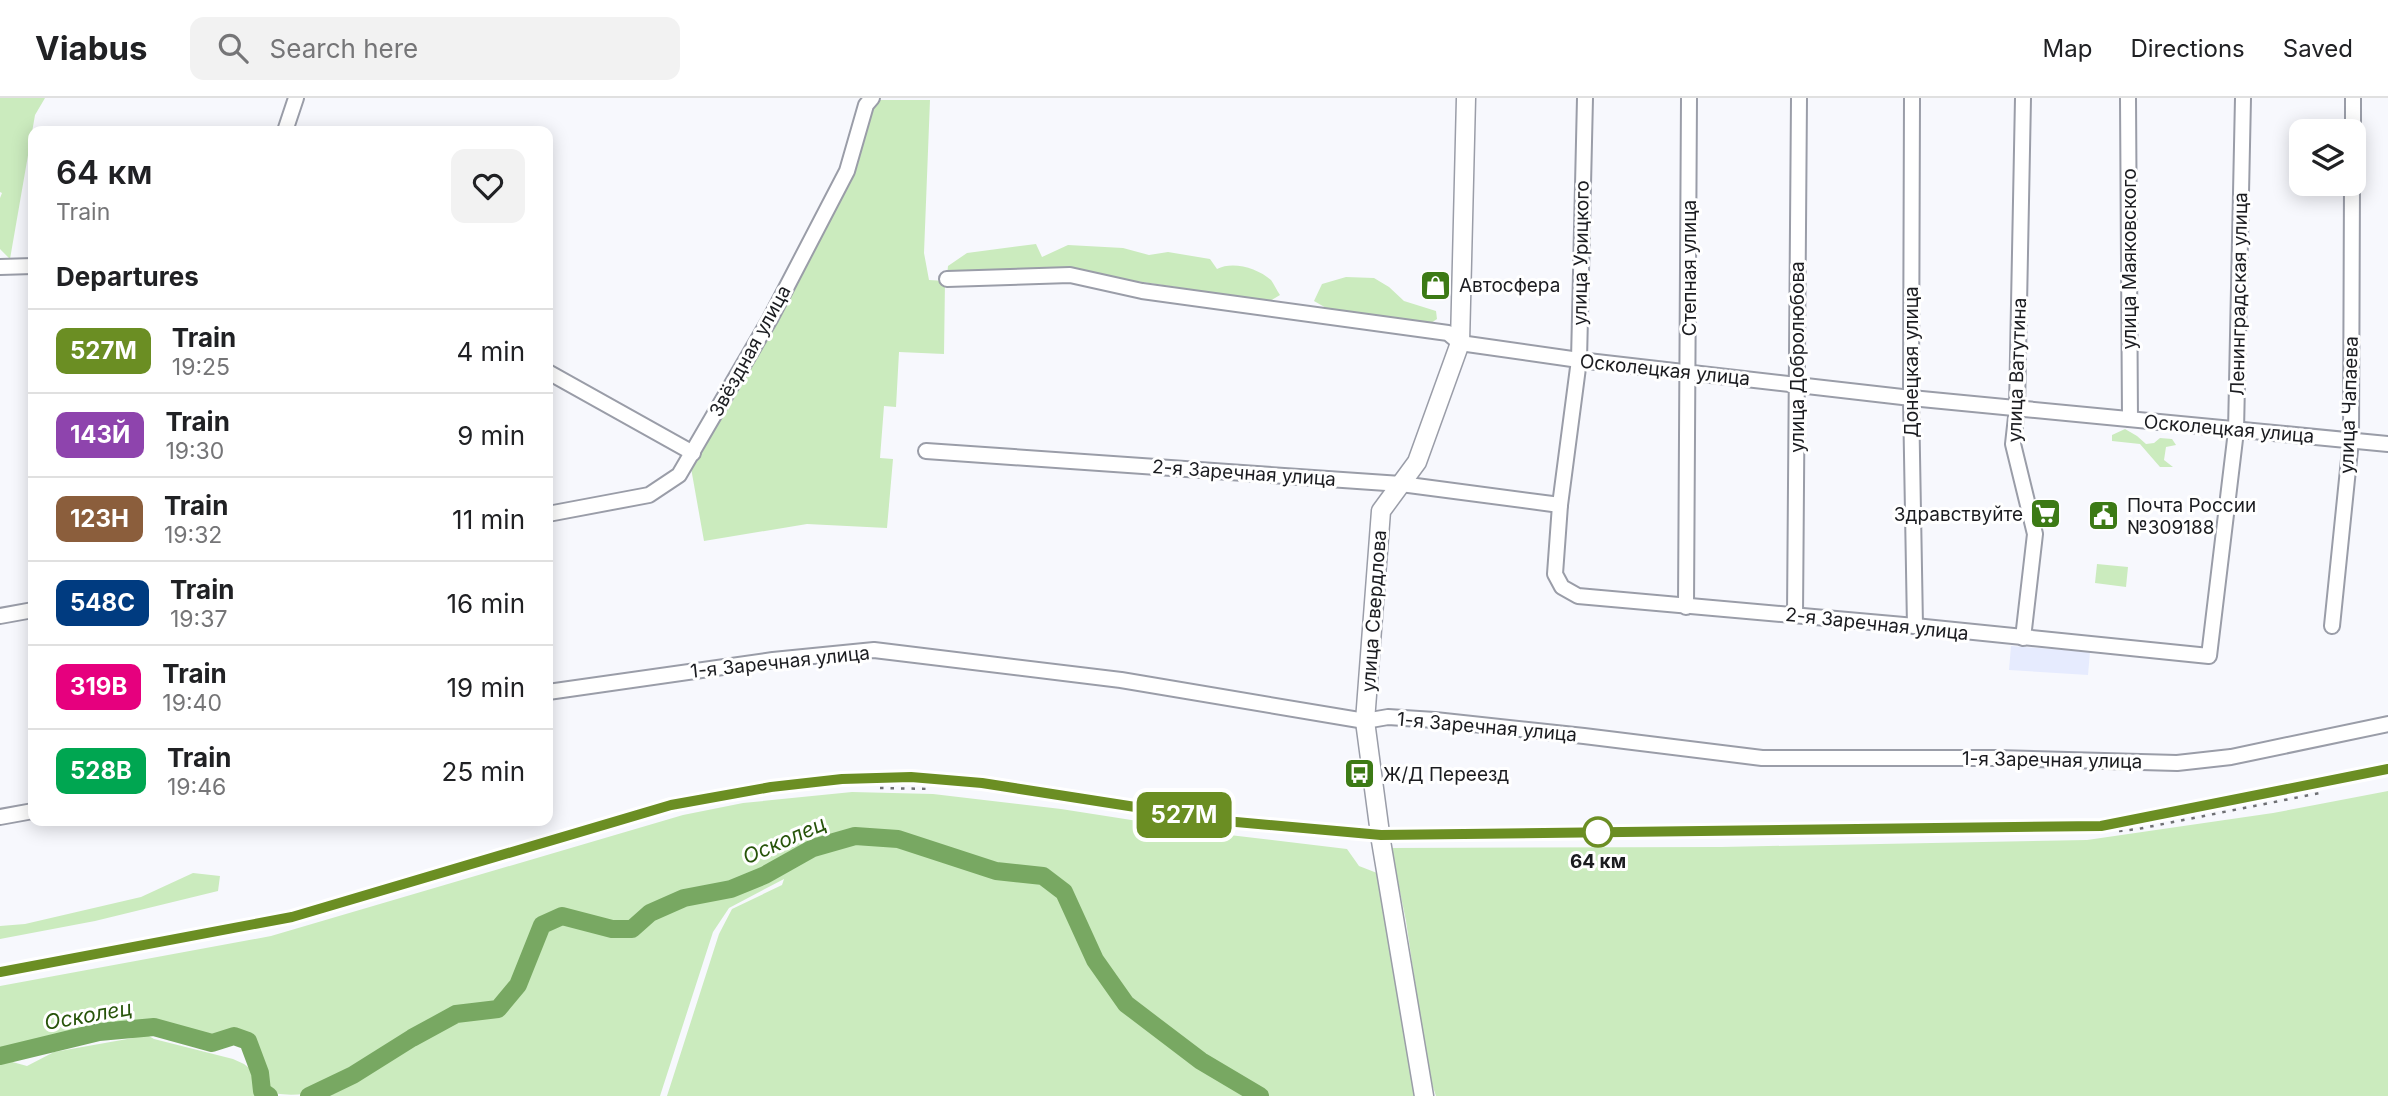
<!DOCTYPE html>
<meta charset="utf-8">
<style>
body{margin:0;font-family:Inter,sans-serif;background:#f2f2f2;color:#202124;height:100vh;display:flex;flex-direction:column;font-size:26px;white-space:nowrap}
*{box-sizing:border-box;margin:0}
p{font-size:23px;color:#757577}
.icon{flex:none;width:38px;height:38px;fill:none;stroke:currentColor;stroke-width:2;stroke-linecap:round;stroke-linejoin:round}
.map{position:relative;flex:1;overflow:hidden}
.drawer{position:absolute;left:28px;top:28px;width:525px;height:700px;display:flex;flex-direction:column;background:#fff;border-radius:14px;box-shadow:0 4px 18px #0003}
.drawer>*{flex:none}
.badge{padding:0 14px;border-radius:10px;font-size:24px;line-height:46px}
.buttons{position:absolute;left:2289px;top:21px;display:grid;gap:14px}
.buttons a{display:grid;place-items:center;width:77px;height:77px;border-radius:14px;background:#fff;box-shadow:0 4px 18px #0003;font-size:35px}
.map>.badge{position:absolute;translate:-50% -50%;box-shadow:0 0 0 4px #fff}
h2{padding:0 28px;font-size:26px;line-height:63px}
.round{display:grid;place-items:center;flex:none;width:74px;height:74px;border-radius:14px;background:#f2f2f2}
.headline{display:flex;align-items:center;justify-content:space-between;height:119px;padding:0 28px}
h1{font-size:33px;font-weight:600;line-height:52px}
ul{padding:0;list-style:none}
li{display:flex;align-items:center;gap:21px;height:84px;padding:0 28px;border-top:2px solid #e0e0e0}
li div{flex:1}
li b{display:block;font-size:26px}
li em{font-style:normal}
li .badge{min-width:77px;font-weight:700;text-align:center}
header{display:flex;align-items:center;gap:42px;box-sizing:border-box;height:98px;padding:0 35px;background:#fff;border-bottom:2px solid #e0e0e0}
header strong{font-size:33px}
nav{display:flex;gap:38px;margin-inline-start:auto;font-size:24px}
.search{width:490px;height:63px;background:#f2f2f2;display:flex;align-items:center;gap:18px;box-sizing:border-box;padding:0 24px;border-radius:14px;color:#757577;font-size:26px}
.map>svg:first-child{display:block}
.built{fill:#e6ebfe}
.green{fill:#cbebbe}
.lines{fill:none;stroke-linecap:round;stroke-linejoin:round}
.river{stroke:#78a862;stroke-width:18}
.minor-casing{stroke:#9a9da8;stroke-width:18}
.major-casing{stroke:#9a9da8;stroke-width:21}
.minor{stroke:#fff;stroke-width:14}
.major{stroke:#fff;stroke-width:18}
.rail{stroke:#6f7074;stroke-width:2.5;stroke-dasharray:3.5 7;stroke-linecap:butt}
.line-casing{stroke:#fff;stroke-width:16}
.line{stroke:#6b8e23;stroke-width:10}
.stop-dot{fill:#fff;stroke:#6b8e23;stroke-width:3.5}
.labels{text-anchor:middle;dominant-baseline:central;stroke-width:6;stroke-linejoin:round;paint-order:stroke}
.street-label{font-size:19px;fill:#1b1c20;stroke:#fff}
.poi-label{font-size:19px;fill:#1b1c20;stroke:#fff;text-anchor:start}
.stop-label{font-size:19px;font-weight:bold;fill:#1b1c20;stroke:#fff}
.water-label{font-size:21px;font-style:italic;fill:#27540a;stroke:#fff}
</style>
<header>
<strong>Viabus</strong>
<div class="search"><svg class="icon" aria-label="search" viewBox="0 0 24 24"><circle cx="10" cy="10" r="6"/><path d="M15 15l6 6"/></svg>Search here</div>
<nav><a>Map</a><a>Directions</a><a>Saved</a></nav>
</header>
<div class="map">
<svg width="2388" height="998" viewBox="0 0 2388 998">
<rect width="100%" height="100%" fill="#f7f8fd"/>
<polygon class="built" points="2011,548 2090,554 2088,577 2009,572"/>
<g class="green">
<polygon points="0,0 45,0 35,17 10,161 0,151 0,100 2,95 0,94"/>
<polygon points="880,2 930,2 924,155 929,182 945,183 944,256 899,254 896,309 884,308 880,360 893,361 887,430 807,426 704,443 691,370 710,339 857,69 874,7"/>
<path d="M1036 146 1042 159 1068 147 1123 150 1149 157 1168 154 1210 161 1217 171C1233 163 1257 170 1271 182 1274 186 1277 193 1280 197L1270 203 1055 171 947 178 948 168 967 155Z"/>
<polygon points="1346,179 1374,180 1389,189 1404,203 1436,213 1437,221 1431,225 1328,211 1314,203 1322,186"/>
<polygon points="2125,331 2137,338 2146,346 2154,345 2160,340 2172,341 2176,347 2166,349 2164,362 2173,369 2160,369 2140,346 2112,343 2112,337"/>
<polygon points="2097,466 2128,469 2126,489 2095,485"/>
<polygon points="2388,693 2388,998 1436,998 1428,974 1406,823 1391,750 1721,749 2087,742 2273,715"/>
<path d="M852 694 933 696 1061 711 1221 736 1347 751 1359 768 1377 775 1391 842 1415 998H667L719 836 732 811 782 787 784 781 729 810 713 834 660 998H316L327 994 458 919 501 913C525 884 532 865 544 830L562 821 612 836H635L657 820 687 804 733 795 785 775 776 764 731 786 683 797 647 813 628 827H612L577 816H558L540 824 529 857 515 884 490 909 455 913 317 993C302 998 277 998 264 992L261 975 249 942 234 936 212 942 154 926 98 931 0 956V888L271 838 683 717 743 705Z"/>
<polygon points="193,775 220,778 218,793 95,823 0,841 0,828 25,826 141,799"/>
<polygon points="142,934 154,941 233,961 244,966 258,977 260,995 264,998 0,998 0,967 5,962 27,968 54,954 133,940"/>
</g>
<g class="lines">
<g class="river">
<polyline points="0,958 99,934 154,929 212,945 234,938 248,943 260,975 262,993 269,998"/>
<polyline points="309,998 353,977 412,940 456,916 498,911 518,887 542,827 562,818 612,831 632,831 650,815 684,800 731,791 765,777 813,750 855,738 898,741 996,773 1043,778 1064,794 1095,862 1126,906 1201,963 1260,998"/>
</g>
<defs>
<g id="minor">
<polyline points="1585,0 1579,262 1560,407 1555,476 1562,489 1578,498 1915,528 2209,558 2236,333 2243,0"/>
<polyline points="1912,0 1911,300 1915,528"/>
<polyline points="2023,0 2017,310 2013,346 2035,436 2023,540"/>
<polyline points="2128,0 2130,321"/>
<polyline points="285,33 296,0"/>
<polyline points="2353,33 2353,0"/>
<polyline points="0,169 33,168"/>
<polyline points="947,181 1070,177 1142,193 1448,235 1460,245 1579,262 1911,300 2388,346"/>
<polyline points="548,274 693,355"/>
<polyline points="926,353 1401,386 1560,407"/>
<polyline points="548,416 649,397 679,377 770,221 847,73 866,7 872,0"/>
<polyline points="1686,509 1689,0"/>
<polyline points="1795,517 1799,0"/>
<polyline points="0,518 33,512"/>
<polyline points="2332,528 2351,342 2352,86"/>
<polyline points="548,594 773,562 874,552 1121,582 1365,623 1388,619 1435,622 1584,638 1762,660 1996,660 2177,665 2231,659 2388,626"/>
<polyline points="0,719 33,713"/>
</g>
<polyline id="major" points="1424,998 1381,743 1365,623 1381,413 1417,364 1460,245 1466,0"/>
</defs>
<use href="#minor" class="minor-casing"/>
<use href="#major" class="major-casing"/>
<use href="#minor" class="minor"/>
<use href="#major" class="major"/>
<g class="rail">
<polyline points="880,690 932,691"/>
<polyline points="2119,733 2138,731 2325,694"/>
<polyline points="0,874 292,819 560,738 671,707 770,689 842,681 911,679 982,685 1225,723 1380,737 2101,728 2388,671"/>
</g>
</g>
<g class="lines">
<defs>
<polyline id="line" points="0,874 292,819 671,707 771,689 842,681 911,679 982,685 1225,723 1381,737 2101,728 2388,671"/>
</defs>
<use href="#line" class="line-casing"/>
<use href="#line" class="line"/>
</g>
<defs>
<symbol id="shop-square" viewBox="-11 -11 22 22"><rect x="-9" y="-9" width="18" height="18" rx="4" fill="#3c7a15" stroke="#fff"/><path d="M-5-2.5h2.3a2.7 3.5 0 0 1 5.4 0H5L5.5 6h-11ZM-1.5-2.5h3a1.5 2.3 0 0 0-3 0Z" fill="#fff"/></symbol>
<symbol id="supermarket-square" viewBox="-11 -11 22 22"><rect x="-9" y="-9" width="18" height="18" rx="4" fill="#3c7a15" stroke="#fff"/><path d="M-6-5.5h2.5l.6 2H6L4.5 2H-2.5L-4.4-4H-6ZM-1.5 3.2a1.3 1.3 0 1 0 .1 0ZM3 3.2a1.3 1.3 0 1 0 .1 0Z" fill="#fff"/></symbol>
<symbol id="civic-square" viewBox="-11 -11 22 22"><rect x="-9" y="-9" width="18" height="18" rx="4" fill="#3c7a15" stroke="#fff"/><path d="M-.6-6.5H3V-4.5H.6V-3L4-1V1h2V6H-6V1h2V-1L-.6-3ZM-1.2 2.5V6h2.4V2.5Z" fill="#fff"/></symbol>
<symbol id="bus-square" viewBox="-11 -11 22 22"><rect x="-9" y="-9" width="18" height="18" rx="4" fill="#3c7a15" stroke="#fff"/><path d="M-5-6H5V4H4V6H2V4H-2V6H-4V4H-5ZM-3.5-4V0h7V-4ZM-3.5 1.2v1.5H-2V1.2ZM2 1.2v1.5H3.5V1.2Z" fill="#fff"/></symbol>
</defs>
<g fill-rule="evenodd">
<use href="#shop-square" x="1418" y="170" width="35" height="35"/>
<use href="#supermarket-square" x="2028" y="398" width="35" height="35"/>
<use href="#civic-square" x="2086" y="400" width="35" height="35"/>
<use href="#bus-square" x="1342" y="658" width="35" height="35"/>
</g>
<circle class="stop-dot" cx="1598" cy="734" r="14"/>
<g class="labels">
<g class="street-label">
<text transform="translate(1581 155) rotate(-89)">улица Урицкого</text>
<text transform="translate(2129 161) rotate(-90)">улица Маяковского</text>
<text transform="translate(1689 170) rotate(-90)">Степная улица</text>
<text transform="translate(2239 196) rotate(-89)">Ленинградская улица</text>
<text transform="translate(750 253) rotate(-61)">Звёздная улица</text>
<text transform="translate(1797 259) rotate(-90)">улица Добролюбова</text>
<text transform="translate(1911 264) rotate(-90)">Донецкая улица</text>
<text transform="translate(1665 272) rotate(6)">Осколецкая улица</text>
<text transform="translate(2017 272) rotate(-88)">улица Ватутина</text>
<text transform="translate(2349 307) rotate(-88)">улица Чапаева</text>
<text transform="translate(2229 331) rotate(5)">Осколецкая улица</text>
<text transform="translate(1244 375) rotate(4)">2-я Заречная улица</text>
<text transform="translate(1374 513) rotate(-86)">улица Свердлова</text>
<text transform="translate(1877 526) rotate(6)">2-я Заречная улица</text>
<text transform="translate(780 564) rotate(-6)">1-я Заречная улица</text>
<text transform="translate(1487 629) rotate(5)">1-я Заречная улица</text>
<text transform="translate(2052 662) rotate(1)">1-я Заречная улица</text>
</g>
<g class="poi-label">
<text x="1459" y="187">Автосфера</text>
<text x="2127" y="407">Почта России<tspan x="2127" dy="22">№309188</tspan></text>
<text x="2023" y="416" text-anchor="end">Здравствуйте</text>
<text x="1383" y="676">Ж/Д Переезд</text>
</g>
<g class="stop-label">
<text x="1598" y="763">64 км</text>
</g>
<g class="water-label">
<text transform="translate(784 742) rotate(-24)">Осколец</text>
<text transform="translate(88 917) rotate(-10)">Осколец</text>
</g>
</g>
</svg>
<div class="buttons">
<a><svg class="icon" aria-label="layers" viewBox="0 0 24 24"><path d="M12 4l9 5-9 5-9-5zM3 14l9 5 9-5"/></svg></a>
</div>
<b class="badge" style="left:1184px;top:717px;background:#6b8e23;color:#fff">527М</b>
<section class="drawer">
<div class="headline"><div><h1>64 км</h1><p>Train</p></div><a class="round"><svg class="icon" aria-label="heart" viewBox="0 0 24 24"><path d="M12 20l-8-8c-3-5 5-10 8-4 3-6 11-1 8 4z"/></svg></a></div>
<h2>Departures</h2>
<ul>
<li><span class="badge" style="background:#6b8e23;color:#fff">527М</span><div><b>Train</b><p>19:25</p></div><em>4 min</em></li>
<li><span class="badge" style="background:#8e44ad;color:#fff">143Й</span><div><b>Train</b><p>19:30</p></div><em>9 min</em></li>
<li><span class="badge" style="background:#8b5e3c;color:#fff">123Н</span><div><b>Train</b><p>19:32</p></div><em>11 min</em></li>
<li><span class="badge" style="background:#003b80;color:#fff">548С</span><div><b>Train</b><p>19:37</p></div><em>16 min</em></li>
<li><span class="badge" style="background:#e6007e;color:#fff">319В</span><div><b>Train</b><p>19:40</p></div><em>19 min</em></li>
<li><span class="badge" style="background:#00a651;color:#fff">528В</span><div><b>Train</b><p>19:46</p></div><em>25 min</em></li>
</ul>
</section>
</div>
